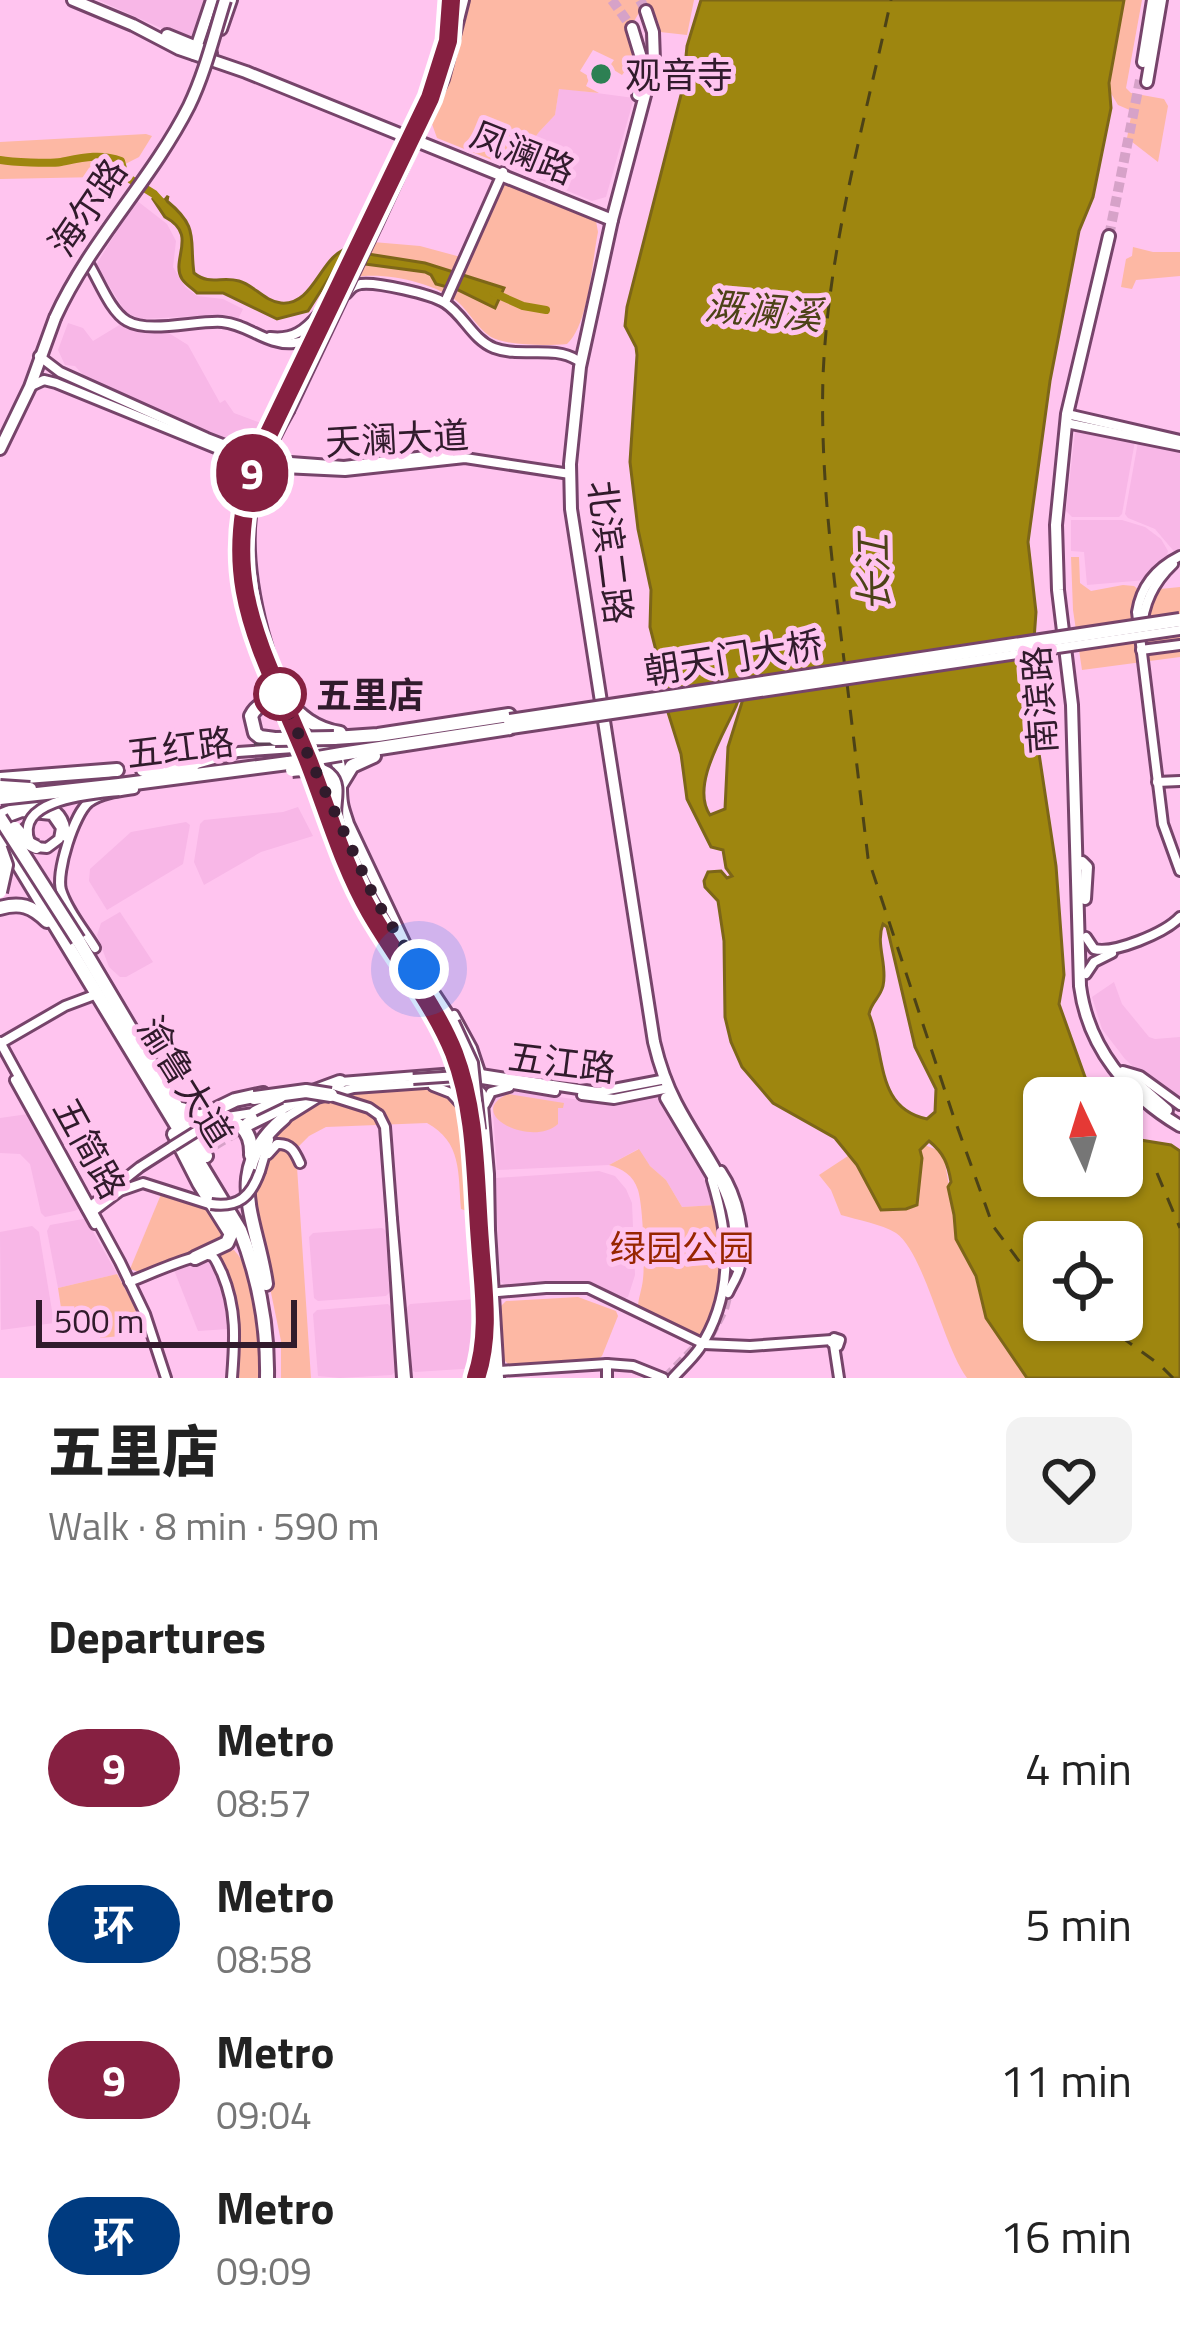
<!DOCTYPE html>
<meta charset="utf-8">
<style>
body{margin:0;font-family:"Titillium Web","Noto Sans SC",sans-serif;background:#f2f2f2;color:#222;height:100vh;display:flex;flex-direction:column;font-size:45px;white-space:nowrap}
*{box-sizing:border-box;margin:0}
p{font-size:39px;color:#767676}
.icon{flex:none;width:66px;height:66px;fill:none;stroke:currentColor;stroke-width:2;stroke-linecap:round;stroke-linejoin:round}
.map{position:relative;height:1378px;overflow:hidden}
.details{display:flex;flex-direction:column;background:#fff;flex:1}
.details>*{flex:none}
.badge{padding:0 24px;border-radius:39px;font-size:42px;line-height:78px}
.needle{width:78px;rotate:356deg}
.fabs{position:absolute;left:1023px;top:1077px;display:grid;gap:24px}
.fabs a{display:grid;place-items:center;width:120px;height:120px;border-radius:18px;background:#fff;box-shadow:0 3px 9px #0004;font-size:60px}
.scale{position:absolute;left:36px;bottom:30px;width:261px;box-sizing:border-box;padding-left:12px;border:6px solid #311b2c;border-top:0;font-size:33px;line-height:42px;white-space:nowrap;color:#311b2c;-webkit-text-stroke:9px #ffc4ef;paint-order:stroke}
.you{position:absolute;width:60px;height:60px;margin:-30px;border:9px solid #fff;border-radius:50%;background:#1a73e8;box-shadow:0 0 0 18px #1a73e833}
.map>.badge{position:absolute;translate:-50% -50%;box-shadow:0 0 0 6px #fff}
h2{padding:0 48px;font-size:45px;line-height:108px}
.round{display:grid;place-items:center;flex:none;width:126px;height:126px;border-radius:18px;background:#f2f2f2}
.overview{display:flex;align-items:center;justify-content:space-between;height:204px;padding:0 48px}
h1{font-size:57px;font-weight:800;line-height:90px}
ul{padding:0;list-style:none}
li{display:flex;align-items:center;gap:36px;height:156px;padding:0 48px}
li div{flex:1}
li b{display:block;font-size:45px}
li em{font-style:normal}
li .badge{min-width:132px;font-weight:700;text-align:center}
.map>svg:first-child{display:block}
.built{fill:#f8b7e7}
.green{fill:#fdb8a4}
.water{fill:#9e860f;stroke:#7d6618;stroke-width:3;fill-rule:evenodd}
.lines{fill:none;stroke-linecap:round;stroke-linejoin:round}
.river{stroke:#9e860f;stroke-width:8}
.ferry{stroke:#4c4217;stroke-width:3;stroke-dasharray:15 12;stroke-linecap:butt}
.primary-tunnel{stroke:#d6a2c8;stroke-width:10;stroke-dasharray:10 5;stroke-linecap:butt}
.highway-tunnel{stroke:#d6a2c8;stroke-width:12;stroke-dasharray:12 6;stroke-linecap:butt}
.secondary-casing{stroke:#76446a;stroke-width:14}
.primary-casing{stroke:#76446a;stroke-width:16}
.highway-casing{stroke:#76446a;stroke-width:18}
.secondary{stroke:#fff;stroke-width:8}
.primary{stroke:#fff;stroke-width:10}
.highway{stroke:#fff;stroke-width:12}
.rail{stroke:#5e4057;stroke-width:3;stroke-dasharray:21 21;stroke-linecap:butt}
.secondary-bridge-casing{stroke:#76446a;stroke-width:14;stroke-linecap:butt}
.primary-bridge-casing{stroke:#76446a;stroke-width:16;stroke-linecap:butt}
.highway-bridge-casing{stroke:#76446a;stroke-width:18;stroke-linecap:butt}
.secondary-bridge{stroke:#fff;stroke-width:8}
.primary-bridge{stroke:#fff;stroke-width:10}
.highway-bridge{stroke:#fff;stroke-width:12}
.line-casing{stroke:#fff;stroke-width:27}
.line{stroke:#862041;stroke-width:18}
.walk{stroke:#311b2c;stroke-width:12;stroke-dasharray:0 21.6}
.poi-dot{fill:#2d8053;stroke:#ffc4ef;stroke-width:4.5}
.stop-dot{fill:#fff;stroke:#862041;stroke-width:6}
.labels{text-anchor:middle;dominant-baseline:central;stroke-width:10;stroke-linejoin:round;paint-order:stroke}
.poi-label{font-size:36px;fill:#311b2c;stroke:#ffc4ef;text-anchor:start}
.street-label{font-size:36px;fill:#311b2c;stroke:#ffc4ef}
.stop-label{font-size:36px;font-weight:bold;fill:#311b2c;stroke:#ffc4ef;text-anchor:start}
.park-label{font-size:36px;fill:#972600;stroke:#ffc4ef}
.water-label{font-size:39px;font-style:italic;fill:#4c4217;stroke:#ffc4ef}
</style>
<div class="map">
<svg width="1180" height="1378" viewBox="0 0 1180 1378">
<rect width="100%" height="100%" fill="#ffc4ef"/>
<g class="built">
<polygon points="98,0 211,0 195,39 190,41"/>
<polygon points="559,88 634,98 606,197 592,201 512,168 539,132 555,115"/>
<polygon points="136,200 167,224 176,241 173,267 185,287 197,296 223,299 243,309 238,319 215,315 142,319 126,313 96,265"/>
<polygon points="68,323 83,328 93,341 121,324 138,331 164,330 188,345 220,403 225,400 234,413 261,423 253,442 240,445 85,377 75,366 65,365 58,350"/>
<polygon points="1081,429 1135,441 1122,514 1119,517 1072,517 1066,511 1075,432"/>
<polygon points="1142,440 1180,449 1180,555 1178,556 1155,529 1128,518 1125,514 1138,442"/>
<polygon points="1071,520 1122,520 1145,527 1161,539 1168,551 1166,559 1146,580 1087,585 1084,552 1071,551"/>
<polygon points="298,807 313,836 261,852 204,885 194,862 200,824 204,820 283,812"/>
<polygon points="186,822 190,825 183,864 107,910 89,881 90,869 131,832"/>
<polygon points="120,912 153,962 126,977 120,977 109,967 97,935 101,923"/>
<polygon points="1114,982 1122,1004 1149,1037 1155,1039 1180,1037 1180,1102 1153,1085 1125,1059 1102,1029 1092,997"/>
<polygon points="509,1090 609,1104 628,1103 651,1096 660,1098 704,1172 716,1205 682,1207 666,1180 650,1166 638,1149 609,1165 497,1170 492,1099 496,1093"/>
<polygon points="28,1114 34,1120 80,1204 79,1209 74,1211 45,1217 41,1213 30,1164 20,1154 0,1153 0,1118"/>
<polygon points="599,1171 615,1176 626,1189 632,1203 635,1275 628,1297 623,1299 583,1284 542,1282 505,1285 499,1280 496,1178"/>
<polygon points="83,1219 87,1221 117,1274 58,1288 47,1231 50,1225"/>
<polygon points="32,1226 39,1232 54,1323 1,1330 0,1232"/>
<polygon points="382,1228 386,1231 391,1291 386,1296 318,1301 314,1298 309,1237 313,1233"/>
<polygon points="200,1261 213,1264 220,1280 231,1314 232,1323 228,1329 198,1331 174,1270"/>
<polygon points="476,1299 482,1303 486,1361 484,1366 478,1368 415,1372 410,1368 406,1309 410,1304"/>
<polygon points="388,1304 393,1309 397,1369 392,1375 340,1378 318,1376 313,1314 317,1310"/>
</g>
<g class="green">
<polygon points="469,0 694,0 687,35 660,32 658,21 649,8 640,11 633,23 625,28 632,41 638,82 633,79 635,75 626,70 622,75 609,67 614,60 593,50 580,71 590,77 586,86 599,93 559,89 555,115 539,132 512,168 437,138 432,124 445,94 463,14"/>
<polygon points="1124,0 1142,0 1126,88 1131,93 1164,99 1168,106 1158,162 1127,138 1132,111 1118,105 1109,90"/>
<polygon points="146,134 152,136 139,157 100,177 0,179 0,142"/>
<path d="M507 182 596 221 598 232C592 261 589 324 567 344 549 346 507 346 491 337 478 329 469 312 458 302 436 283 385 272 357 277L373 242 420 246 457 256H469L503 183Z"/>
<polygon points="1133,247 1153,252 1180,252 1180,276 1136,280 1132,289 1121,287 1126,259 1132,256"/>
<polygon points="1071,557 1079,557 1080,583 1091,591 1123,585 1134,586 1140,591 1180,587 1180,657 1082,670 1073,610"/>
<path d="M419 1089 446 1093 460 1108 470 1212 461 1209C458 1173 462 1142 427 1123L326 1127 309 1136 296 1149 271 1144C297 1089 367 1091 419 1089Z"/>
<path d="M508 1094 564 1103 563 1108H558V1124C532 1148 463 1114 508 1094Z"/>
<path d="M919 1143 943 1152 954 1215V1233L975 1277 985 1318 996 1326 1034 1378H967C943 1346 924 1252 896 1233 881 1224 858 1220 841 1215L831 1190 819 1175 854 1152Z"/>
<polygon points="278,1146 290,1149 297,1167 311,1378 281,1378 281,1341 269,1283 270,1266 251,1208 252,1164 266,1162"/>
<path d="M639 1149 650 1166 666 1180 682 1207 716 1205C723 1251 727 1294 702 1335L693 1336 638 1308C638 1298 642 1290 643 1279 645 1261 643 1206 638 1190 633 1175 623 1169 609 1165Z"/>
<polygon points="162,1192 211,1208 225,1228 223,1240 139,1272 130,1269"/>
<path d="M234 1250C260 1278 262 1340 261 1378H239C242 1326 241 1305 219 1258L223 1252Z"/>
<polygon points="117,1274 145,1325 141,1334 100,1338 109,1313 80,1316 65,1334 58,1288"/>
<polygon points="578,1297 616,1311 618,1316 602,1356 598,1359 509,1365 503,1359 499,1308 506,1301"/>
</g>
<g class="water">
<path d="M701 0H1124L1109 83 1111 108 1093 197 1079 231 1050 381 1028 542 1036 612 1030 694 1056 866 1064 975 1059 1004 1085 1077 1097 1098H1044V1176H1122V1137L1171 1145 1180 1151V1378H1027L986 1318 976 1276 956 1239 954 1215 948 1187 951 1182C948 1164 944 1153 929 1141L920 1150 922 1158 917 1205 906 1209 881 1210 857 1165 835 1138 773 1103 742 1067 731 1042 725 1017 724 941 718 901 705 887 704 881 708 872 721 871 727 878 732 876 726 868 723 850 711 847 687 799 681 754 666 706 664 682 650 627 651 590 638 529 630 462 637 355 636 347 625 326 627 307 683 87 687 46ZM745 673 743 699 728 747 725 809 710 815C690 786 724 734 736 706 740 698 739 687 740 678ZM883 924 887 927 915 1047 936 1089 935 1112 927 1119C875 1108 886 1055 869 1014 871 1002 880 998 883 986 888 965 875 944 883 924ZM1044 1242H1122V1320H1044Z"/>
<path d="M157 195 164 201 168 196 167 201C200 228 189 239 194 273 210 286 221 276 239 281 254 285 264 301 281 303 312 306 319 262 343 250L425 263 504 288 495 308 458 290 436 284 431 275 425 272 365 264 351 265 334 270 308 311 277 319 223 293H197C192 288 186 285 182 279 170 259 199 235 165 217L153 199Z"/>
</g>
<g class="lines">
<g class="river">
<path d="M0 160C11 162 50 164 61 162 81 158 100 153 121 161L125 176 154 194 162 203"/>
<polyline points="494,293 523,306 546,310"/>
</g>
<g class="ferry">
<path d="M845 668C833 571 820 474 823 377 828 249 864 124 891 0"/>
<polyline points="847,683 868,858 953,1115 993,1226 1022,1265 1044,1281"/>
<polyline points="1157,1173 1180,1228"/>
<polyline points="1098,1320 1160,1365 1173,1378"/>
</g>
<g class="primary-tunnel">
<polyline points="612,0 632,28"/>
<polyline points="640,0 646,11"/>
<polyline points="1109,236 1140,80"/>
<polyline points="710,1335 724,1309 735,1266"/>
<polyline points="666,1378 702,1341"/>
</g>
<polyline class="highway-tunnel" points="200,1158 213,1145 247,1125"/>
<defs>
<g id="secondary">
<polyline points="366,221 434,76 455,0"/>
<polyline points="377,225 444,79 464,0"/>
<path d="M90 266C100 283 111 312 127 321 149 334 197 320 222 322 248 324 267 346 294 343 313 341 320 332 331 317"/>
<path d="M346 294C352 288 352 286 361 284 377 282 431 294 445 303 464 315 472 339 494 348 520 358 554 345 577 360"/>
<polyline points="445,302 503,172"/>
<path d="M270 337C293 340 305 330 319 314"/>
<polyline points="39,356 60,372 207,438 264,460 344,466 450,453"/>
<polyline points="31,386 44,380 56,383 262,467 345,471 465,458 570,474"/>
<path d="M279 402C263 439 244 476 240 516 233 581 266 680 295 739"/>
<path d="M289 411C270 444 255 478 251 516 243 586 274 679 303 742"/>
<polyline points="1067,414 1180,440"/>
<polyline points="1066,423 1180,446"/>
<path d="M1180 556C1156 568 1141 586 1137 612L1163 824 1180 871"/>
<path d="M1142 630C1143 603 1154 582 1173 564"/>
<polyline points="1141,650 1180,645"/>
<polyline points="190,766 238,752 294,748"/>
<polyline points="309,768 331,821"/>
<polyline points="317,772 331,801"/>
<polyline points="1157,782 1180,781"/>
<path d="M0 814C27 800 66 798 66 837"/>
<polyline points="1,820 22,812 52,815 61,828 59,839 47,848 36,847"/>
<polyline points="384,932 455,1036"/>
<path d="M1086 937 1094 949C1114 954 1165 933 1180 917"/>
<path d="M95 948C84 930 67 910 61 890 56 872 74 814 89 802 101 793 120 791 134 789"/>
<polyline points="405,948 454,1022"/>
<polyline points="1086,974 1094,962 1112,953"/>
<polyline points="454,1015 472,1048 480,1072"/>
<path d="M445 1030C453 1043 466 1057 453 1070"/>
<polyline points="0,1042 120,1262 145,1314 166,1378"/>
<polyline points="1,1043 65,1006 97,994"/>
<polyline points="1123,1071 1140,1076 1180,1105"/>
<polyline points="15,1080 95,1224"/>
<polyline points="341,1082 468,1072 598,1092 666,1079"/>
<polyline points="433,1086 451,1093 464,1107"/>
<polyline points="582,1095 614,1099 669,1088"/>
<polyline points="485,1104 491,1092 509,1087"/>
<polyline points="379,1115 385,1127 392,1219"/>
<polyline points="221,1118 260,1112"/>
<polyline points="285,1118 317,1098 354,1088 482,1079 555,1091"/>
<polyline points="476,1130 479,1177"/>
<path d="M268 1154 277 1144C291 1143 295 1152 300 1163"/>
<polyline points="260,1171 269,1140"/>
<path d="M721 1171C738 1196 747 1236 740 1266 738 1276 732 1284 728 1293"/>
<polyline points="480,1191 473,1166 464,1099 466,1090 474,1085 482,1093 489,1174 490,1230"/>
<polyline points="480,1192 492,1378"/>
<polyline points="87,1209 140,1167 173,1146"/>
<polyline points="92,1212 120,1191 143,1183 209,1204"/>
<polyline points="490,1230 499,1378"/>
<path d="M129 1282C143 1277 201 1250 212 1256 216 1258 220 1270 222 1273 237 1309 235 1340 232 1378"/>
<polyline points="487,1293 546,1288 588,1288 704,1344 750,1346 832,1340"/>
<polygon points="834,1338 840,1340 838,1346 832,1343"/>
<polyline points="834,1345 839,1378"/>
<polyline points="607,1364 607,1378"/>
<polyline points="500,1371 607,1364 633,1366 663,1378"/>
<polyline points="402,1378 392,1219 406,1378"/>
<path d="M673 1378C681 1369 692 1359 699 1349 734 1296 730 1239 712 1180"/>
</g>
<g id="primary">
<polyline points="73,0 133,25 179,49 246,72 612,220"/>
<path d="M646 11 653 32 654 61 612 220 580 367 570 464 571 509 654 1042C659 1063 666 1084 676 1103 706 1161 744 1194 735 1266"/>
<polyline points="632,28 642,61 638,95"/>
<polyline points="221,29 231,0"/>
<polyline points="167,35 211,53"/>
<polyline points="194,54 212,0"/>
<polyline points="1143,62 1153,0"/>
<polyline points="1147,82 1161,0"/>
<path d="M1109 236 1067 414 1056 525 1058 590 1072 705 1080 986C1088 1048 1128 1095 1180 1126"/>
<polyline points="0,449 30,387 55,318"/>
<polyline points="1077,867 1082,862 1087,867 1085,899"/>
<polyline points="1127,1075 1167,1110"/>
<polyline points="666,1098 715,1180"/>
</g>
<g id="highway">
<path d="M283 697C300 716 315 729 340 733"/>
<polyline points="334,738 378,735 509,715"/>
<path d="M275 739 260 737 255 733 251 716C260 699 274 703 283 715"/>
<path d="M320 746C348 757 337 779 341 803 342 810 345 817 347 824L407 951"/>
<polyline points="341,754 510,728"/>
<polyline points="143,770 166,772 193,765"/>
<polyline points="0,779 117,770"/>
<polyline points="341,784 352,766 374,756"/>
<polyline points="119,785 288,763"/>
<path d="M0 834 240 1230C259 1278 268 1326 267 1378"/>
<path d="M0 908C20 902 32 906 47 921"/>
<polyline points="78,940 206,1156"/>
<polyline points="182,1109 200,1117 235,1100 263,1094"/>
<path d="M213 1122C238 1117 252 1130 251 1155"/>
<polyline points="248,1124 313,1092 340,1082"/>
<polyline points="174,1134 199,1183 231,1234 227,1243 195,1258"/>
<path d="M266 1284C257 1218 221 1171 284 1118"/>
</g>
</defs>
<use href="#secondary" class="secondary-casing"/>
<use href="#primary" class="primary-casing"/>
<use href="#highway" class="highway-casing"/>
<use href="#secondary" class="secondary"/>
<use href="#primary" class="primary"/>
<use href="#highway" class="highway"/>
<g class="rail">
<polyline points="283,409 436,92 449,51 454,0"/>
<polyline points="510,725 1180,624"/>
<polyline points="254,744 334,744"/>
</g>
<defs>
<g id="secondary-bridge">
<polyline points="279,402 366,221"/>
<polyline points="289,411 377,225"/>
<polyline points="511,729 1180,630"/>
<polyline points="294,748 313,747"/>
<path d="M30 842C13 799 92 794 119 791"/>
<polyline points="454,1022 473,1063 480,1130"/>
<polyline points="455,1036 464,1056 472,1085"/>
<polyline points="413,1079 458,1076 470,1081"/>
<polyline points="331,1096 369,1108 379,1115"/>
<polyline points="254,1111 281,1098"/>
<polyline points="173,1146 205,1126"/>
<path d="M211 1204C238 1208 251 1197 260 1171"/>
</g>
<path id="primary-bridge" d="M55 318C90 241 151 181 189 106 205 73 214 35 225 0"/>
<g id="highway-bridge">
<polyline points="510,721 1180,620"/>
<polyline points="275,739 334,738"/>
<polyline points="289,763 341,754"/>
<path d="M292 770C303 769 319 766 329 775 342 786 331 806 335 821 344 854 371 903 389 934"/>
<polyline points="0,787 30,789"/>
<polyline points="0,798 119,785"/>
<polyline points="0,818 78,940"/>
<polyline points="15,828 28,843 36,847"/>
<polyline points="0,848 6,865 0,892"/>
<polyline points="254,1098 306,1091 331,1095"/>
</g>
</defs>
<use href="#secondary-bridge" class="secondary-bridge-casing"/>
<use href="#primary-bridge" class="primary-bridge-casing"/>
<use href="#highway-bridge" class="highway-bridge-casing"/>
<use href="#secondary-bridge" class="secondary-bridge"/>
<use href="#primary-bridge" class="primary-bridge"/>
<use href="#highway-bridge" class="highway-bridge"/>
</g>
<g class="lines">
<defs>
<path id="line" d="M451 0 448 41 430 98 258 456C215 582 262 647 308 760 328 811 343 865 370 912 397 959 434 1003 454 1053 477 1113 475 1180 480 1242 483 1288 491 1334 476 1378"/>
</defs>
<use href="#line" class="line-casing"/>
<use href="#line" class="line"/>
<polyline class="walk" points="280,694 375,899 419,969"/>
</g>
<circle class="poi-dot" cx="601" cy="74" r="12"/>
<circle class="stop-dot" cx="280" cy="694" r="24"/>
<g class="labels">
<g class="poi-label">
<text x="625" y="74">观音寺</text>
</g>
<g class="street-label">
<text transform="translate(523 152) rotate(22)">凤澜路</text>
<text transform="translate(87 207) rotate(-56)">海尔路</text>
<text transform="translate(397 438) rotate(-3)">天澜大道</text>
<text transform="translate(611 552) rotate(83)">北滨二路</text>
<text transform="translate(733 657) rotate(-9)">朝天门大桥</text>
<text transform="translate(1039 700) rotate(-94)">南滨路</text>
<text transform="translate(180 747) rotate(-7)">五红路</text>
<text transform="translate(562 1062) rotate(7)">五江路</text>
<text transform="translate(186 1081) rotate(58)">渝鲁大道</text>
<text transform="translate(90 1148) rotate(61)">五简路</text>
</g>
<g class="stop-label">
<text x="316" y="694">五里店</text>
</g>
<g class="park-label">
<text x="682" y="1247">绿园公园</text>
</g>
<g class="water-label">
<text transform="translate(763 310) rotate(5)">溉澜溪</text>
<text transform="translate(873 573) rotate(-91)">长江</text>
</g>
</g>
</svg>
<div class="fabs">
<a><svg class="needle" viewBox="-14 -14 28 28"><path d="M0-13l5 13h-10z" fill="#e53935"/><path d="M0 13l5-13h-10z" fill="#767676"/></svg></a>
<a><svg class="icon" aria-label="locate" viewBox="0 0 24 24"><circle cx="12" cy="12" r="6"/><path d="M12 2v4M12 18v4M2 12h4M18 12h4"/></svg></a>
</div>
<div class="scale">500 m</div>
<div class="you" style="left:419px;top:969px"></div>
<b class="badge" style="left:252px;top:473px;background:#862041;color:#fff">9</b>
</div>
<section class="details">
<div class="overview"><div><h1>五里店</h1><p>Walk · 8 min · 590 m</p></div><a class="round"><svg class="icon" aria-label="heart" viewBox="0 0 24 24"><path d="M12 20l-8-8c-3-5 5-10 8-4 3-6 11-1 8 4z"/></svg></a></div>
<h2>Departures</h2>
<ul>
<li><span class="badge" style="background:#862041;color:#fff">9</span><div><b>Metro</b><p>08:57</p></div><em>4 min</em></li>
<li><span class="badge" style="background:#003b80;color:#fff">环</span><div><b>Metro</b><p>08:58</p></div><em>5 min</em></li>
<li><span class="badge" style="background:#862041;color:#fff">9</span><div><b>Metro</b><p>09:04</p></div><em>11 min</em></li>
<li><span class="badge" style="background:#003b80;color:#fff">环</span><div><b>Metro</b><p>09:09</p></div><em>16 min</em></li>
</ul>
</section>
